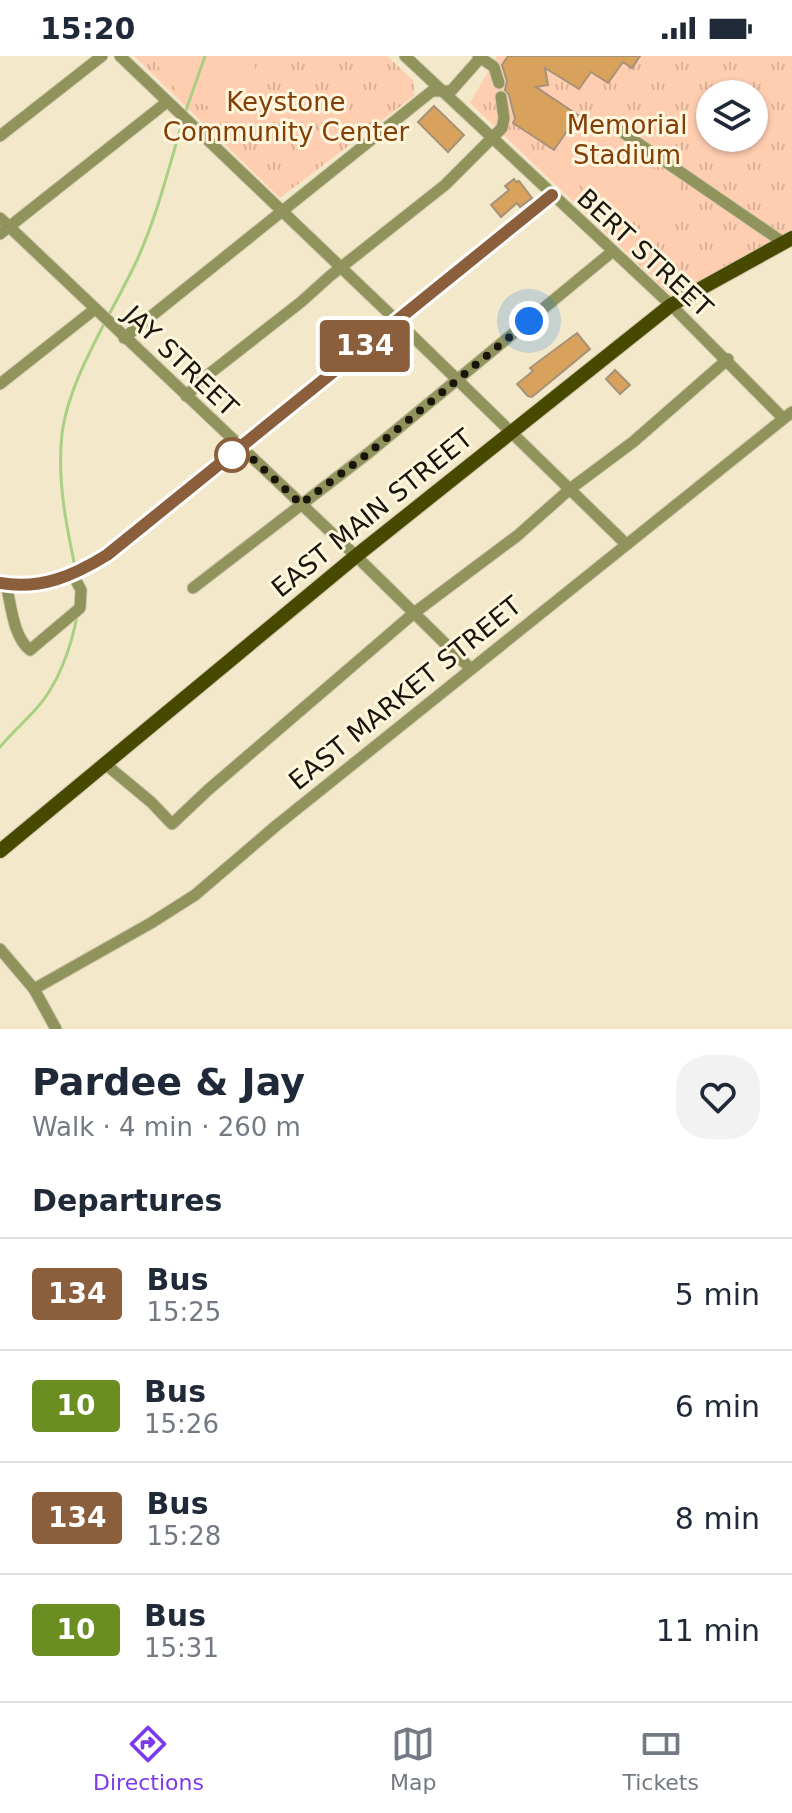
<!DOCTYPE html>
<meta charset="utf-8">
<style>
body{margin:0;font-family:"DejaVu Sans",sans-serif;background:#f2f2f3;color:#1f2937;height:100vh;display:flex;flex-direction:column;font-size:30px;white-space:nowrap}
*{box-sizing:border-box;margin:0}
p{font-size:26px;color:#747a83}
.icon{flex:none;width:44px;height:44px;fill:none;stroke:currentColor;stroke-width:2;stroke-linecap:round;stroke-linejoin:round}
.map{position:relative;height:973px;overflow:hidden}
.details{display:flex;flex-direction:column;background:#fff;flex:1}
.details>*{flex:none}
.badge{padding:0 16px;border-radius:6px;font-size:28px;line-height:52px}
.tools{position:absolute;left:696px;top:24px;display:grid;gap:16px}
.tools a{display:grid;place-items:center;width:72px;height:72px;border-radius:50%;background:#fff;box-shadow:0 2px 6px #0004;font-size:40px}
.you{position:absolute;width:40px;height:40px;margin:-20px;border:6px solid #fff;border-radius:50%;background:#1a73e8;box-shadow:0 0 0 12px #1a73e833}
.map>.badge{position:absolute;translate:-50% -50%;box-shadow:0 0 0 4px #fff}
h2{padding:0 32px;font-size:30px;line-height:72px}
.round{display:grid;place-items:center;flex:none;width:84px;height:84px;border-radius:32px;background:#f2f2f3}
.overview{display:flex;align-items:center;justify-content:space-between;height:136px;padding:0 32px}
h1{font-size:38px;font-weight:700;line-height:60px}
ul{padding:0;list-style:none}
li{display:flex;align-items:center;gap:24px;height:112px;padding:0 32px;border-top:2px solid #e0e1e3}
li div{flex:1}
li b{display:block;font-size:30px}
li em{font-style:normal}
li .badge{min-width:88px;font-weight:700;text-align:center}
.status{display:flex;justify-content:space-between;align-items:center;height:56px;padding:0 40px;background:#fff;direction:ltr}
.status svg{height:22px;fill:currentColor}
.dock{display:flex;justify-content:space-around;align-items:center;height:112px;border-top:2px solid #e0e1e3;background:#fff;font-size:22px;color:#747a83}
.dock a{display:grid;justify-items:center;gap:4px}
.dock .active{color:#7c3aed}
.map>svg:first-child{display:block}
.grass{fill:url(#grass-tufts);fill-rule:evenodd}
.garden{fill:#ffceb1}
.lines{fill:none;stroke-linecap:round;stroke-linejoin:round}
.stream{stroke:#a9cf83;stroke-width:3}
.building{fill:#d9a25c;stroke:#a69179;stroke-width:2}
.minor-casing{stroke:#d0c7ab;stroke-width:13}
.major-casing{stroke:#d0c7ab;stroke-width:16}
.minor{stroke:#90935b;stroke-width:11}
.major{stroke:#484900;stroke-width:14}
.line-casing{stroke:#fff;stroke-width:18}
.line{stroke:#8b5e3c;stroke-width:12}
.walk{stroke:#19150a;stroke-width:8;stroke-dasharray:0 14.4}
.stop-dot{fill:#fff;stroke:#8b5e3c;stroke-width:4}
.labels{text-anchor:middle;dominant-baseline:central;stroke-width:6;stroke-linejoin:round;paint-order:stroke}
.park-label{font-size:26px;fill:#823e06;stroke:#fff6de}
.street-label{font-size:26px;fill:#19150a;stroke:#fff6de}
</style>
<div class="status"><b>15:20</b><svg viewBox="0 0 49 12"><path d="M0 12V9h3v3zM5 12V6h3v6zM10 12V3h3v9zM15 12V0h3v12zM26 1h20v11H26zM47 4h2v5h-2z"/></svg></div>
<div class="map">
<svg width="792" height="973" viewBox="0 0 792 973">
<defs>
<pattern id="grass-tufts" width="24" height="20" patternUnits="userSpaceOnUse" patternTransform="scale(2)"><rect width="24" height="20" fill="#ffceb1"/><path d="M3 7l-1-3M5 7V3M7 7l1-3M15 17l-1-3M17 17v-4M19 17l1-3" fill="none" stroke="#dab097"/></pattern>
</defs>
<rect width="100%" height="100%" fill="#f3e9ca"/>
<g class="grass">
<polygon points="134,0 387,0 414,25 414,40 280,142"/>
<path d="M497 0H792V175L673 241 470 47ZM710 38H754V82H710Z"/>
</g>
<g class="garden">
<path d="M154 0H253L261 54C215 58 171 47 154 0Z"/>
<polygon points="584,66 631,97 600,142 553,112"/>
<polygon points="633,100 681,130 650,176 603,145"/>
</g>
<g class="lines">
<g class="stream">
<polyline points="185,57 205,0"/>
<path d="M75 511C66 468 57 423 62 378 69 321 113 256 137 204 157 160 169 111 183 64"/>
<path d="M0 691C11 678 24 666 36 653 58 629 71 592 77 560"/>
</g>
</g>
<g class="building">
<polygon points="508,0 640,0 632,12 623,6 608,27 591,16 579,33 545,12 548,29 536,31 578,59 554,94 513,67 515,63 509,39 505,34 507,25 502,9"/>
<polygon points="434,50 464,79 448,96 418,66"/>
<polygon points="514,123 516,126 519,125 532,142 520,151 517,147 501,161 491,149 509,134 505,130"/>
<polygon points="577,277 590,293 532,341 528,340 517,328 533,315 530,312"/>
<polygon points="615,314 630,329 620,338 606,323"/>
</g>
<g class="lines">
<defs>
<g id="minor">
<polyline points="120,0 397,265 625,487"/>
<polyline points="405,0 671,249 783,362"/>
<polyline points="478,0 494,11 499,27"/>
<polyline points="619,74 784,187"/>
<polyline points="0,80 102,0"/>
<polyline points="0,162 356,500 471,613"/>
<polyline points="0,178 167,46"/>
<polyline points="124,282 432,35 451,35 482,0"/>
<polyline points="0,328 95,253"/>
<polyline points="186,340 209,318 301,246 330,220 445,129 502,72 504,62 501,41"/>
<path d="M0 527C41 533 72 520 107 499L552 139"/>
<path d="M6 528C11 548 13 581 30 594L80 552 81 534 73 519"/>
<polyline points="193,532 366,399 613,195"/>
<polyline points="104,707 151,746 172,768 208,734 414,557 517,480 570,433 633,386 728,303"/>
<polyline points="0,893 34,933 56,973"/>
<polyline points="34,933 151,867 195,839 277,769 792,356"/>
</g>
<polyline id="major" points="0,795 356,500 671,249 792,182"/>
</defs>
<use href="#minor" class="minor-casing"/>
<use href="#major" class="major-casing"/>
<use href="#minor" class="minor"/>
<use href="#major" class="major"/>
</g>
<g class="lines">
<defs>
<path id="line" d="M0 527C41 534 73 520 107 499L552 139"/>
</defs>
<use href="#line" class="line-casing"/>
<use href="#line" class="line"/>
<polyline class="walk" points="232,399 241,392 301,448 366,399 529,265"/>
</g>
<circle class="stop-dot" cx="232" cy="399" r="16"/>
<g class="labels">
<g class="park-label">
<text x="286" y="46">Keystone<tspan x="286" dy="30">Community Center</tspan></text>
<text x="627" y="69">Memorial<tspan x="627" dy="30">Stadium</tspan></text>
</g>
<g class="street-label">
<text transform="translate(645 197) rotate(43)">BERT STREET</text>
<text transform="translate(181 305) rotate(44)">JAY STREET</text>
<text transform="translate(372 457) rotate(-39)">EAST MAIN STREET</text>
<text transform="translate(405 637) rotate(-39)">EAST MARKET STREET</text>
</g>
</g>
</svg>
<div class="tools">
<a><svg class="icon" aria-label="layers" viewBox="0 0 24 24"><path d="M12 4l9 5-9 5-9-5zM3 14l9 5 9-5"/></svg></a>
</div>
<div class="you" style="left:529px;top:265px"></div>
<b class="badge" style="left:365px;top:290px;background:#8b5e3c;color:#fff">134</b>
</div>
<section class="details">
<div class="overview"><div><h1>Pardee &amp; Jay</h1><p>Walk · 4 min · 260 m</p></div><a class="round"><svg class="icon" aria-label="heart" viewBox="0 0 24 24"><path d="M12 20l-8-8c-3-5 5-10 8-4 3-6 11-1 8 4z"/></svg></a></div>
<h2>Departures</h2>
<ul>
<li><span class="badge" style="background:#8b5e3c;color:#fff">134</span><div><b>Bus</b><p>15:25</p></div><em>5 min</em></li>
<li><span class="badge" style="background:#6b8e23;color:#fff">10</span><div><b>Bus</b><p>15:26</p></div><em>6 min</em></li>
<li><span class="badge" style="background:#8b5e3c;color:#fff">134</span><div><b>Bus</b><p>15:28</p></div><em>8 min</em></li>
<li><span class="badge" style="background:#6b8e23;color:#fff">10</span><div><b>Bus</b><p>15:31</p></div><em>11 min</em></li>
</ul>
</section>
<nav class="dock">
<a class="active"><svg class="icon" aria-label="directions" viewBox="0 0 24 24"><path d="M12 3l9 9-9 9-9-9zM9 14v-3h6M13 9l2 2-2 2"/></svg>Directions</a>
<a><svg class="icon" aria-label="map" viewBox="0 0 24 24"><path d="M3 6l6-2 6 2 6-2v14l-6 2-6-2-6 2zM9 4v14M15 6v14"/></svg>Map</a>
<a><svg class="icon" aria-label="tickets" viewBox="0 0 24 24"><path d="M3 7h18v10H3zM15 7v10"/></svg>Tickets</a>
</nav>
